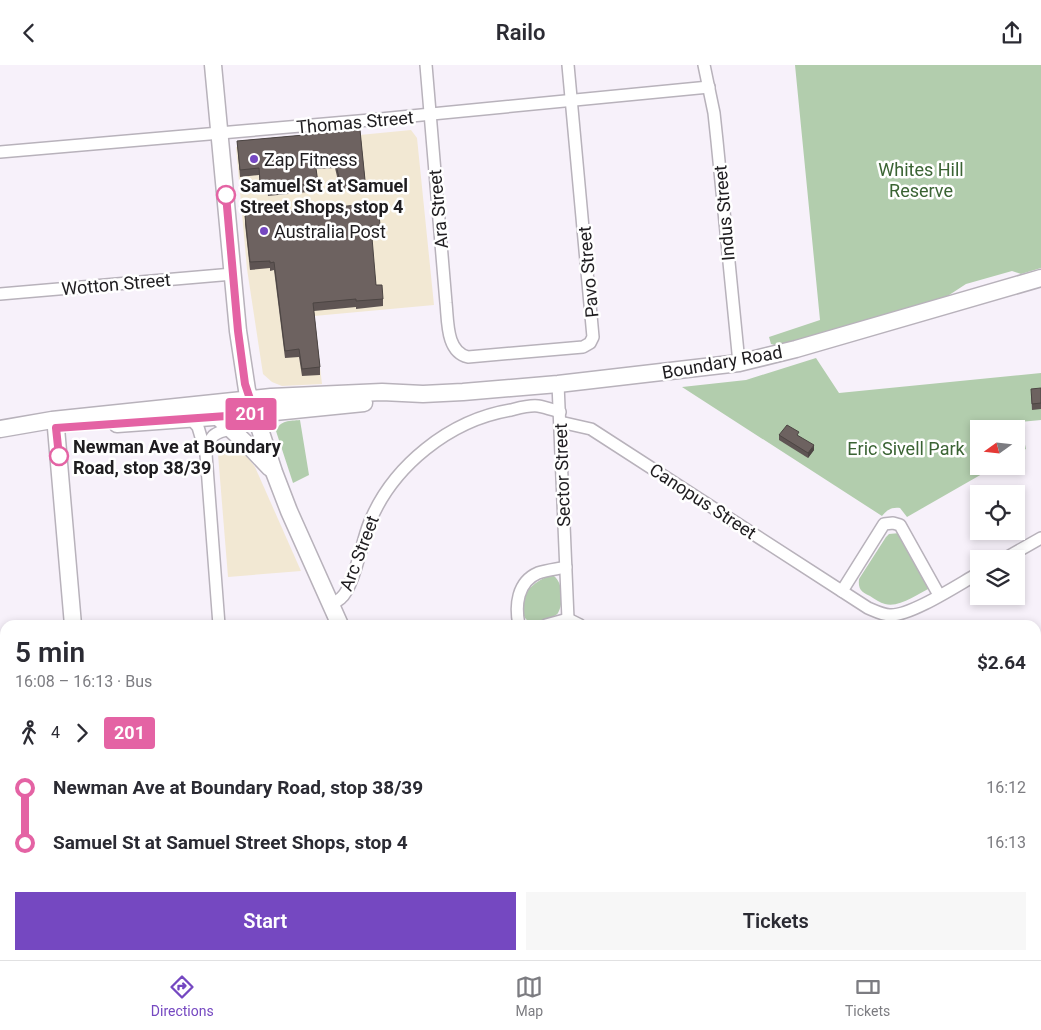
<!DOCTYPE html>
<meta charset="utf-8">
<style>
body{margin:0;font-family:Roboto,sans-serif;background:#f7f7f7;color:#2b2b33;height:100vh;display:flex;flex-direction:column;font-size:19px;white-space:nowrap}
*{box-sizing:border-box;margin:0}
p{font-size:16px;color:#7c7c81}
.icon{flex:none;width:28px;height:28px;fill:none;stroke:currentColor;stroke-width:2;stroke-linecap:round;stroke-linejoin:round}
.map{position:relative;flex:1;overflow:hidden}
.sheet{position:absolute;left:0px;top:555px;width:1041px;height:340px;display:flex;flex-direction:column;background:#fff;border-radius:15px 15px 0 0;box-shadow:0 2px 8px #0003}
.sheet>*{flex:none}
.badge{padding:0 10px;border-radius:4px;font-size:18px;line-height:32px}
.needle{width:32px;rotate:255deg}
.controls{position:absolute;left:970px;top:355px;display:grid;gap:10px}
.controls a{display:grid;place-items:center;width:55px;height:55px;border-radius:0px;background:#fff;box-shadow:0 2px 8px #0003;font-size:25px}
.map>.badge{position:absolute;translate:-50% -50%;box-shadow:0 0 0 2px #fff}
.legs{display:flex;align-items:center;gap:8px;height:55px;padding:0 15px;font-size:16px}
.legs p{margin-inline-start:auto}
.summary{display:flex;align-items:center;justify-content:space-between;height:85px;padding:0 15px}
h1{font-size:28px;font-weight:600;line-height:38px}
.button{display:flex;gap:10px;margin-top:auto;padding:10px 15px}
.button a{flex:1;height:58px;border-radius:0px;background:#7548c1;color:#fff;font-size:20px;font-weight:600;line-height:58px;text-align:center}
.button a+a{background:#f7f7f7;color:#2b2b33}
ul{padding:0 15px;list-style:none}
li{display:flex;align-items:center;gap:18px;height:55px;font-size:19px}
li i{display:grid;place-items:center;width:8px;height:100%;margin:0 6px;background:currentColor}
li i::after{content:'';width:12px;height:12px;margin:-6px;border:4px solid;border-radius:50%;background:#fff}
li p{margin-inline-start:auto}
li:first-child i{background:linear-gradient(#0000 50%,currentColor 0)}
li:last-child i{background:linear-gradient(currentColor 50%,#0000 0)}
header{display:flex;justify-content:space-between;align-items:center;height:65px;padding:0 15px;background:#fff;font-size:22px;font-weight:600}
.dock{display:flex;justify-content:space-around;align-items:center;height:70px;border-top:1px solid #e1e1e2;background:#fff;font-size:14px;color:#7c7c81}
.dock a{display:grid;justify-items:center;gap:2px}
.dock .active{color:#7548c1}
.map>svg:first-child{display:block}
.commercial{fill:#f2e8d3}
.green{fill:#b2cdad}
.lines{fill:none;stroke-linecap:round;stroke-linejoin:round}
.street-casing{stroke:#b8b2bb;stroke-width:14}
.secondary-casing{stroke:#b8b2bb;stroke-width:19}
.street{stroke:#fff;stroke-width:11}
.secondary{stroke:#fff;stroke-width:16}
.wall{fill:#5e5453}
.shaded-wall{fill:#4c4543}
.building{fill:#6d6260;stroke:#4c4543}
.line-1-casing{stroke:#fff;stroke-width:11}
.line-1{stroke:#e463a4;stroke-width:8}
.poi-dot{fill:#7548c1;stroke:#fff;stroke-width:2}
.stop-1-dot{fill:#fff;stroke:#e463a4;stroke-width:2.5}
.labels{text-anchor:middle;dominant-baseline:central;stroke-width:5;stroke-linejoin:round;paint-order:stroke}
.street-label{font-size:18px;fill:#1f1d20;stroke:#fff}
.poi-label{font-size:18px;fill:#1f1d20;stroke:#fff;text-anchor:start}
.park-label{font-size:18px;fill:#3a6333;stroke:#fff}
.stop-label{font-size:18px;font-weight:bold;fill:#1f1d20;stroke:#fff;text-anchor:start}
</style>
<header><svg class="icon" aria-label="back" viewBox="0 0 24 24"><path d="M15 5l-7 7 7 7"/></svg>Railo<svg class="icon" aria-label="share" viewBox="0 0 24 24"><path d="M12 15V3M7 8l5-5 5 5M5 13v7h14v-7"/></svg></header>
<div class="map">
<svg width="1041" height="895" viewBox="0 0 1041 895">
<rect width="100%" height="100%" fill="#f7f1fa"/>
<g class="commercial">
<polygon points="411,65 417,73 434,240 314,251 322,319 282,321 272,317 263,309 247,204 236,82"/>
<polygon points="226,376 242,384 255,402 301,506 228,512 218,389"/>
</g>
<g class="green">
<polygon points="795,0 1041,0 1041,203 1021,209 1012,206 966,219 943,234 778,281 771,279 769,272 820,255"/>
<path d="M816 293 839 328 1041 308V328L1031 329 1032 344H1041V355L1020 357 1026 384 1016 389V364H979V401H996L907 452 900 443C891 442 887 445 882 451L682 322 746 315Z"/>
<path d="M300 355 309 410 293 418 276 366C280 355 290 356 300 355Z"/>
<path d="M900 468 930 523C918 529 899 543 885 539 880 538 875 534 870 531 861 527 858 524 859 514L886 472 889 469Z"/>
<path d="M548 511H554C563 518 564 538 558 548 556 552 534 559 529 557 524 553 523 550 523 543 522 526 534 518 548 511Z"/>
<polygon points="476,890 564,890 570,895 477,895"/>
</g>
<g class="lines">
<defs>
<g id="street">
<path d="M426 0 446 238C448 256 446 287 468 292L583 282 590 278 593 272 568 0"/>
<polyline points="704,0 714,48 717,76 739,298"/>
<polyline points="0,87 370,55 709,22"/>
<polyline points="0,229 233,209"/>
<polyline points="558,319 568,554"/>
<polyline points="191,354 198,362 206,389 219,560"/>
<path d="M560 357 591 364 868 543C875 546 883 550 890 550 911 551 959 519 979 508"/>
<path d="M206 389C211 370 212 368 231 364"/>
<polyline points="1004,494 1041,473"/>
<polyline points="842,526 884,459 893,458 900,460 939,530"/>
<path d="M332 539C335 537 339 535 341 533 354 522 362 476 369 459 392 401 450 355 511 345 519 343 529 340 538 341 545 342 553 345 560 347"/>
<path d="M519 560C515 541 517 517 538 508 547 505 557 504 566 502"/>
<polyline points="546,560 568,554 580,560"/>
<polyline points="1036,672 1041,669"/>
<polyline points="0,827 5,827"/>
<polyline points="1036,869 1041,866"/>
<polyline points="244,890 244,895"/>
<polyline points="402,890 403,895"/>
<polyline points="639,890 641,895"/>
<polyline points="666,890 675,895"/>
<polyline points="768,895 772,890"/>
<polyline points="993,895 1000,890"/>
</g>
<g id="secondary">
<polyline points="213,0 238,266 247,325 274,407 289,446 340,560"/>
<polyline points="218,352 251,383 270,403"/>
<polyline points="117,359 255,349 364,338"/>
<polyline points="56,363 73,560"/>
<polyline points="0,364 52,355 271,332 382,327 423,329 463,327 558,319 739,298 796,284 1041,213"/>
<polyline points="101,890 101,895"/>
<polyline points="681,890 687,895"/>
</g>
</defs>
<use href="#street" class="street-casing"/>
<use href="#secondary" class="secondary-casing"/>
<use href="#street" class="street"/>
<use href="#secondary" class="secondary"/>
</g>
<g class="wall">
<polygon points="360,65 365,115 365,123 340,124 335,103 316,104 318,126 268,131 267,123 260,124 259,110 240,112 237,76"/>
<polygon points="285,147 380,160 380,168 371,169 376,220 383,234 383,241 356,244 356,242 314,246 320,302 320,310 302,311 299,292 285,293 274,205 270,206 270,203 250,205 245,159 245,151"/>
<polygon points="1041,323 1041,344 1032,345 1031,329"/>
<polygon points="779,370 799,371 814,385 808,393 779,375"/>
</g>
<polygon class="shaded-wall" points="814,380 814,385 808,393 808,388"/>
<g class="building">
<polygon points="360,65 365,115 340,117 335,95 315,96 318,118 268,123 267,115 260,116 259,103 240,105 237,76"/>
<polygon points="284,138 285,147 378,138 380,160 371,161 376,220 382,220 383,234 356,236 356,234 313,238 320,302 302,304 299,284 285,286 274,197 270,198 270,196 250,197 245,151"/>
<polygon points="1041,323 1041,338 1032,339 1031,324"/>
<polygon points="787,360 799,367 797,370 814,380 808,388 779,370"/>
</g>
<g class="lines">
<defs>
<polyline id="line-1" points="59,391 56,363 255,349 245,319 238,266 226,130"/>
</defs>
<use href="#line-1" class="line-1-casing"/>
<use href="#line-1" class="line-1"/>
</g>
<g class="poi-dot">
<circle cx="254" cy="94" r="5"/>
<circle cx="264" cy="166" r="5"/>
</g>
<g class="stop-1-dot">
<circle cx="226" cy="130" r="9"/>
<circle cx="59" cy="391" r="9"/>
</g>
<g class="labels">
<g class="street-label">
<text transform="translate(355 57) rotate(-5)">Thomas Street</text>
<text transform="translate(438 144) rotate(-95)">Ara Street</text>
<text transform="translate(724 148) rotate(-95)">Indus Street</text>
<text transform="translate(588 207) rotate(-95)">Pavo Street</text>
<text transform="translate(116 219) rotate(-5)">Wotton Street</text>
<text transform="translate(722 297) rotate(-10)">Boundary Road</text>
<text transform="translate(562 410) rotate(-92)">Sector Street</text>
<text transform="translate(703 436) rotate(33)">Canopus Street</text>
<text transform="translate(359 488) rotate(-69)">Arc Street</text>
</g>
<g class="poi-label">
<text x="264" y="94">Zap Fitness</text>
<text x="274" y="166">Australia Post</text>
</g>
<g class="park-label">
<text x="921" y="104">Whites Hill<tspan x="921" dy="21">Reserve</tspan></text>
<text x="906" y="383">Eric Sivell Park</text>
</g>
<g class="stop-label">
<text x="240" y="120">Samuel St at Samuel<tspan x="240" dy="21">Street Shops, stop 4</tspan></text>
<text x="73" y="381">Newman Ave at Boundary<tspan x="73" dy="21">Road, stop 38/39</tspan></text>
</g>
</g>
</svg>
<div class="controls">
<a><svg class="needle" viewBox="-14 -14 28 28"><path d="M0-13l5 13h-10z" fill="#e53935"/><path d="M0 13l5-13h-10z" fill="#7c7c81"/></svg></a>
<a><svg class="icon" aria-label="locate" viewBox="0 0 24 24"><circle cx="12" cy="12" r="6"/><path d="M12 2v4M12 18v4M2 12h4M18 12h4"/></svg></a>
<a><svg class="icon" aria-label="layers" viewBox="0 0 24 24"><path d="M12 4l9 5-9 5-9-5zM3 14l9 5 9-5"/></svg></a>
</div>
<b class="badge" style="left:251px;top:349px;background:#e463a4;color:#fff">201</b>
<section class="sheet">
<div class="summary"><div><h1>5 min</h1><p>16:08 – 16:13 · Bus</p></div><b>$2.64</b></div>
<div class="legs"><svg class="icon" aria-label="walk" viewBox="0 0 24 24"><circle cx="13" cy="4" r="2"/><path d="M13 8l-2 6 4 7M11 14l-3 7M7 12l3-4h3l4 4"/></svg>4<svg class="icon" aria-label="forward" viewBox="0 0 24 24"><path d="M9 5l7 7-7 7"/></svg><b class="badge" style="background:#e463a4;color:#fff">201</b></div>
<ul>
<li><i style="color:#e463a4"></i><b>Newman Ave at Boundary Road, stop 38/39</b><p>16:12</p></li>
<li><i style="color:#e463a4"></i><b>Samuel St at Samuel Street Shops, stop 4</b><p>16:13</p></li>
</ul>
<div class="button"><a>Start</a><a>Tickets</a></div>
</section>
</div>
<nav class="dock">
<a class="active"><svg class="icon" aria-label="directions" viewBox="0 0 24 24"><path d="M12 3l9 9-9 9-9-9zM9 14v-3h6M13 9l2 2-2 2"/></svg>Directions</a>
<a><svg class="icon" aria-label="map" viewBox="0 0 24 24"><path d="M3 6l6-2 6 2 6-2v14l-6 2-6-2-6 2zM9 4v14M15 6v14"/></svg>Map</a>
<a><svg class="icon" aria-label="tickets" viewBox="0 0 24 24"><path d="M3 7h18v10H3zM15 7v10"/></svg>Tickets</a>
</nav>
